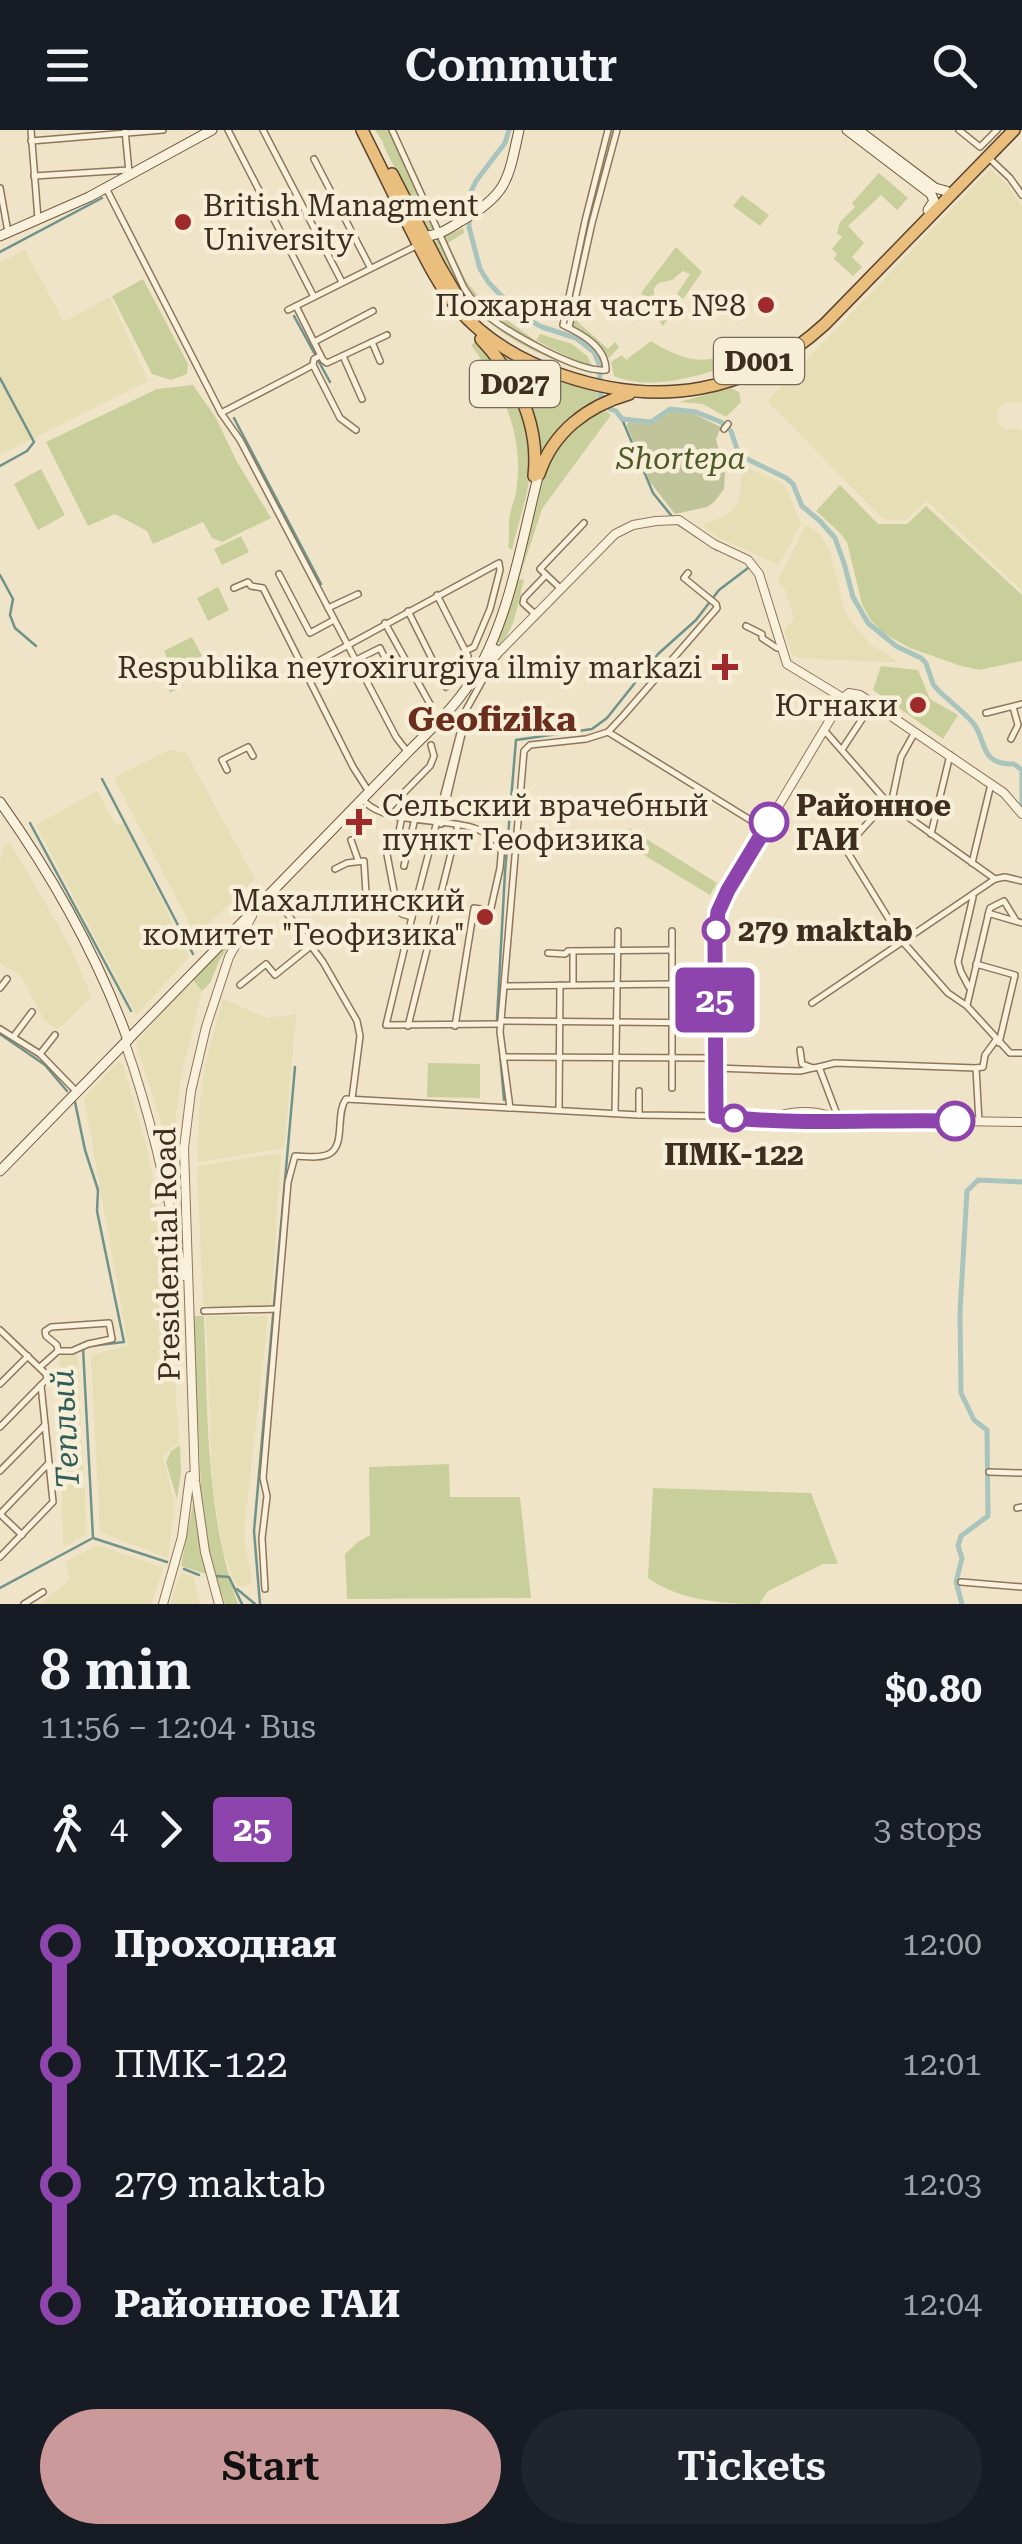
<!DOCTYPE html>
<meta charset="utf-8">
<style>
body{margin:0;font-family:"Roboto Serif",serif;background:#20242c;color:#f1f3f6;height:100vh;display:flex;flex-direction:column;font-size:38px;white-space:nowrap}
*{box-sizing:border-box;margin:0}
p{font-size:32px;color:#9ea1a6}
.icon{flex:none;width:55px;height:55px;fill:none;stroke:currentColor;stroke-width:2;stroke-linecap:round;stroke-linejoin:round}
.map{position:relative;height:1474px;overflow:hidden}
.panel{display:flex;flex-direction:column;background:#171b24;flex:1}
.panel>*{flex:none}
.badge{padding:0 20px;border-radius:8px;font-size:35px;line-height:65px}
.map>.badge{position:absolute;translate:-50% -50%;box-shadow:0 0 0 5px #fff}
.legs{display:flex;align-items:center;gap:15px;height:110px;padding:0 40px;font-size:32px}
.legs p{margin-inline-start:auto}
.head{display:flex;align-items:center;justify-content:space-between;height:170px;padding:0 40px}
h1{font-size:55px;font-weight:600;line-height:75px}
.cta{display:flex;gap:20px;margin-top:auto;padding:20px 40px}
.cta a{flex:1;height:115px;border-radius:60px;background:#cc999b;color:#111;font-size:40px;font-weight:600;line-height:115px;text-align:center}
.cta a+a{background:#20242c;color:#f1f3f6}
ul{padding:0 40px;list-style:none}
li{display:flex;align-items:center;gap:35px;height:120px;font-size:38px}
li i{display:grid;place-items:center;width:15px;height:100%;margin:0 12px;background:currentColor}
li i::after{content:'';width:25px;height:25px;margin:-12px;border:8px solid;border-radius:50%;background:#171b24}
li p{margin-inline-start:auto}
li:first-child i{background:linear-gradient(#0000 50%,currentColor 0)}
li:last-child i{background:linear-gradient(currentColor 50%,#0000 0)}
header{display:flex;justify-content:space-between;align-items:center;height:130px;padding:0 40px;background:#171b24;font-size:45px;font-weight:600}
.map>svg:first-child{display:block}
.farmland{fill:#e6deb5}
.green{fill:#c9cf9b}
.cemetery{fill:#bfc49a}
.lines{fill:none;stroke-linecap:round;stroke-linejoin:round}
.stream{stroke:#6f938a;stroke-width:2.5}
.canal{stroke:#a9c4bc;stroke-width:5}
.minor-casing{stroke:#8d765c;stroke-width:8}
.tertiary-casing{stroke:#8d765c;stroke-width:10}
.secondary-casing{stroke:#6f573f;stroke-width:11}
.trunk-casing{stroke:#5b4430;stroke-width:14}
.minor{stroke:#faf1dc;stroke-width:5}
.tertiary{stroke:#faf1dc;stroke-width:8}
.secondary{stroke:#faf1dc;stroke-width:9}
.trunk{stroke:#eabe7c;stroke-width:11}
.line-1-casing{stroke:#fff;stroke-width:22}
.line-1{stroke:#8e44ad;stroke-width:15}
.poi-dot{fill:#9e2a2b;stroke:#f7eed8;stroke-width:4}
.stop-1-dot{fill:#fff;stroke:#8e44ad;stroke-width:5}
.labels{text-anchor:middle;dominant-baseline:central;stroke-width:9;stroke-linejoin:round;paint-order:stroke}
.shield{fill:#f7eed8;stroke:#756857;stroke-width:2.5}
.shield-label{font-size:28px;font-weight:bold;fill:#3d2e20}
.poi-label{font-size:30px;fill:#3d2e20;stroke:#f7eed8;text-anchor:end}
.park-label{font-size:30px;font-style:italic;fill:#4d5a26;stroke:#f7eed8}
.stop-label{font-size:30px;font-weight:bold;fill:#3d2e20;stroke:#f7eed8;text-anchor:start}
.street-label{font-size:30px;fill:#3d2e20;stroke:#f7eed8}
.water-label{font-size:32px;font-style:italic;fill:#2f5d5a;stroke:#f7eed8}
.quarter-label{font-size:35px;font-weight:bold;fill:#6b2e1e;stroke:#f7eed8}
</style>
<header><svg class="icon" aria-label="menu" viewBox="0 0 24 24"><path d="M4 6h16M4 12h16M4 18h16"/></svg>Commutr<svg class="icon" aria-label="search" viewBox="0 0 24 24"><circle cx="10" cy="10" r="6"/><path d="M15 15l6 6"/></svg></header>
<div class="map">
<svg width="1022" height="1474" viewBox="0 0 1022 1474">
<rect width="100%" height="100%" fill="#f0e4c8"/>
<g class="farmland">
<polygon points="990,39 1007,54 1022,77 1022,272 1005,273 999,278 997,286 997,291 1005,300 1019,298 1022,301 1022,461 927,371 904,391 883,389 767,271"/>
<polygon points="25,120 64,192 110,167 148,251 0,325 0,133"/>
<polygon points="740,334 782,353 786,359 801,394 779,435 717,407 704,397 705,394 725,386 738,374 742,347"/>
<polygon points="806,395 820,404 830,422 844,478 850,490 871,515 900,533 799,528 792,524 784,501 794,489 785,459 778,453 778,449"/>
<polygon points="169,620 186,623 255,749 196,806 114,648"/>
<polygon points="97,661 116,695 124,693 189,827 136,885 36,695"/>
<polygon points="10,713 69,814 92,867 62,896 57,899 45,891 20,845 0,833 0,732 4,715"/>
<polygon points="193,851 202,861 183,939 176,981 175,1035 136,914 164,880"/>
<polygon points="223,869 267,888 296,884 284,1018 198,1032 199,982 205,934"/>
<polygon points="118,932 123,934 150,1030 169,1151 179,1314 170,1319 163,1328 175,1373 168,1428 100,1402 91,1226 128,1215 84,968"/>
<polygon points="281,1023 271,1176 203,1176 197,1036"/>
<polygon points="206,1186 268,1186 245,1393 245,1415 252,1449 251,1454 243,1457 238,1456 233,1449 223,1420 212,1353"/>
<polygon points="77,1221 87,1404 63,1417 60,1226"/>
<polygon points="98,1415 163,1438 151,1474 40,1474 70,1449 65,1432"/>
<polygon points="181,1443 193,1446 200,1474 170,1474"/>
</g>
<g class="green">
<polygon points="375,0 392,0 436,99 429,103 426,99 385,19 383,12"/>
<polygon points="608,0 617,0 572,181 579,193 608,219 615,212 619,217 609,228 597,214 571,195 570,192 564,191"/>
<polygon points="879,43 908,68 897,80 881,65 848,96 864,113 852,127 862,137 853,146 834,129 837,124 832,119 842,107 837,103 840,92 855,77 852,73"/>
<polygon points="742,65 769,85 760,96 733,76"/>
<path d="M463 98 464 103 448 113 466 151 484 173 536 211 540 204 572 214 587 226 592 236 576 231 537 211 534 214 592 241V244C508 214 474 195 433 112Z"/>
<polygon points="676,117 702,142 683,169 677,164 690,144 683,141 672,150 658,153 654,159 654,165 656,167 663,166 676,178 663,196 641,163"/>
<polygon points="143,149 188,234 187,244 171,250 152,244 112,166"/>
<path d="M651 211C672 224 695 235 718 227L719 221H725L726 228H737L738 233C701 245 652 262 614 246L611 232 622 225 626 230Z"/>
<path d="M476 212C510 251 539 296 529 352 525 374 517 397 512 420L508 417C510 406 508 395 510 385 511 377 515 370 516 362 525 307 503 258 471 215Z"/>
<polygon points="502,225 549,247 598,263 600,270 540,332"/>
<polygon points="193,255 216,288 237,332 271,388 222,412 212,408 203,392 153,414 147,401 115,384 88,396 46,312 157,259"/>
<polygon points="731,258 739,262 741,272 726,287 703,274 679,272"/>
<path d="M604 279 611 285 542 379 519 449 524 450C518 470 516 501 499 514L497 511C506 478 515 446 523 413 539 357 547 308 604 279Z"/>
<polygon points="41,339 65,385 38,400 14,354"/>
<polygon points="840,355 878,394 907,394 926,376 1022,465 1022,531 979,540 958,535 910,518 883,503 870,489 862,474 847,412 840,403 816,381"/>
<polygon points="241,406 249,422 222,435 214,419"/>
<polygon points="218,457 229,480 208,491 197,468"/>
<polygon points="192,507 202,526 175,539 183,556 170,563 159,542 171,536 164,521"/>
<polygon points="881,536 918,540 930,569 958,585 943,609 873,560"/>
<polygon points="629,698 717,753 710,765 621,711"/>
<polygon points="242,796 219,831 210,853 202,861 192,849"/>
<polygon points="428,933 480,934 480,968 427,967"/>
<path d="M193 1186H204C208 1283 205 1382 238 1474H225L211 1434 201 1358Z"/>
<polygon points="180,1315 181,1343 177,1369 166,1332 171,1321"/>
<polygon points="449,1334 450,1367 520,1367 531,1468 347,1469 345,1424 359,1411 370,1405 369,1337"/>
<path d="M653 1358 811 1363 838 1434H823L768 1461 759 1474C722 1474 678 1470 648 1448Z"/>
<polygon points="194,1368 198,1404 206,1444 181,1436"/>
</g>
<polygon class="cemetery" points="671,281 690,282 721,297 716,309 725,344 724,359 714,372 707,377 675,384 650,352 627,296 628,292 651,294"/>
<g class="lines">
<g class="stream">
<polyline points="0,122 102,68"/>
<polyline points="294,186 330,252"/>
<polyline points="0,248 34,312 27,321 0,336"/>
<polyline points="234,288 321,454"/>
<polyline points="622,289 653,363 679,395 717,420"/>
<polyline points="0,445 13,469 10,485 15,498 36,516"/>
<polyline points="102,649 193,824"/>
<polyline points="30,693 131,881"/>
<polyline points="0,904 45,935 67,961"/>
<polyline points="504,970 497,889 505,742 516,610 592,599 607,588 658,524 696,490 719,460 748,438"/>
<polyline points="75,972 85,1020 98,1060 97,1081 124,1212 90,1216"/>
<polyline points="83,1218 93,1408 167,1432"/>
<polyline points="184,1439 199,1445"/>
<polyline points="216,1446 229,1447 242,1474"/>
<polyline points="0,1458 91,1409"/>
<polyline points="237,1459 255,1474"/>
<polyline points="260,1474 254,1401 295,937"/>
</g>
<g class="canal">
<path d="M509 0 505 13 476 51 468 68 469 97 480 139 489 153 521 186 542 197 576 208 594 222 599 234 601 266 610 279 616 281 622 289 651 292 670 279 696 282 721 292 731 301 739 325 786 348 793 354 802 376 820 391 835 408 844 433 853 467 868 493 896 516 921 528 926 533 933 554 938 560C949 571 963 581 973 593 987 609 978 635 1014 634L1022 640V681"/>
<polyline points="962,1474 956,1452 962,1428 958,1416 961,1406 988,1386 987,1300 974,1290 961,1263 960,1182 967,1061 978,1050 1022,1052"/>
</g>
<defs>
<g id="minor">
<polyline points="31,0 38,89"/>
<polyline points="125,0 129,42"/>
<polyline points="228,0 314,167"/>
<polyline points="263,0 342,152"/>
<path d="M392 0 464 158C470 167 476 176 484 183 507 202 578 243 606 240 606 217 582 204 563 195L585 91 608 0"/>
<polyline points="959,0 980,17 997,0"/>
<polyline points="31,11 163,0"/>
<polyline points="314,29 370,137"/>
<polyline points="990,29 1010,48 1022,65"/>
<polyline points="34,46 129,40"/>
<polyline points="0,58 8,102"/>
<polyline points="106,58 221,283 240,310 396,607 406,620"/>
<polyline points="296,176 323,230 327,233 387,205"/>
<polyline points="288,180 416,116"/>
<polyline points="569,197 592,93 617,0"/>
<polyline points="314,212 373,181"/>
<polyline points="372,212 380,231"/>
<polyline points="343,226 362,269"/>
<polyline points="313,235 340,288 356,300"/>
<polyline points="221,283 302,241 313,235 314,229 320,226"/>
<polyline points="724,299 728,294"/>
<polyline points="279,444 310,503 334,490"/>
<polyline points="234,458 248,452 251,456 263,458 353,637 369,662"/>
<polyline points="560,458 540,439 584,393"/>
<polyline points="437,465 468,526"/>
<polyline points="328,478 358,464"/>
<polyline points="408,481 446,557"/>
<polyline points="536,485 523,473 524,468 546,445"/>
<polyline points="385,493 430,574"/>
<polyline points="746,496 762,504 762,508 777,518 782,518"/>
<polyline points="496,526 466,580 412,787 386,895 500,894"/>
<polyline points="356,530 380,518 392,542"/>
<polyline points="304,539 499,433 500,440 490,479 474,517 465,521"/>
<polyline points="986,583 1022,574"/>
<polyline points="824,600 887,672 995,749"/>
<polyline points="608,602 765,699"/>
<polyline points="1011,609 1018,595 1013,577"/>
<polyline points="843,618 872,574"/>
<polyline points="227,640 222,630 248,617 253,626"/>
<path d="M365 672C386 694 445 688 474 698 484 701 493 709 502 714"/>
<polyline points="887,672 845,718 903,812 948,863 967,876 1010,923 1022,923"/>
<polyline points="891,675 901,627 915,602"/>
<polyline points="385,682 430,636 434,626 431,615"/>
<polyline points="402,686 398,707 386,719 397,777 402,784 412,787"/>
<polyline points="441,694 462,604"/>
<polyline points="931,704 950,625"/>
<polyline points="351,710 358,730"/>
<polyline points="972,733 991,654"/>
<polyline points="404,736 415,688"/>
<polyline points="335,739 347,733 364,731 367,780 397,778"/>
<polyline points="272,763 323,832 357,891 360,906 352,969"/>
<polyline points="988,785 990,778 1004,771 1015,789"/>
<polyline points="548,823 565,824 568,821 672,820"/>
<polyline points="976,834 1015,845 999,913"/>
<polyline points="240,855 266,834 275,845 311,816"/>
<polyline points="573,855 573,821"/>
<polyline points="505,856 673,854 715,856"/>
<polyline points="969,857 961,842 958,832 973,767"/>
<polyline points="0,858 7,849"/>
<polyline points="812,873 995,749 1005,747 1022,751"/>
<polyline points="967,875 988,786 991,784 1022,793"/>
<polyline points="501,891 715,893"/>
<polyline points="408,896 458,695"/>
<polyline points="455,896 474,778 486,780 491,778 500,738 502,714"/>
<polyline points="0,899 40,924 74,959"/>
<polyline points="14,906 32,882"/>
<polyline points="800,920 802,934 813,938 819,937 838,987"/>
<polyline points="40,924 55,905"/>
<polyline points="503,927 714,928"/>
<polyline points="819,937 835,933 976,938"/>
<polyline points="716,938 800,941 813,938"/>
<polyline points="672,958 672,801"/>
<polyline points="510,978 500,902 524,621 530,615 586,609 608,602 623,586 717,478 716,474 684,448 688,443"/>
<polyline points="559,979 560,855"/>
<polyline points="615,983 618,801"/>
<polyline points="639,985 639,961"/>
<polyline points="979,992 976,938 983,937 985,925 996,910"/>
<polyline points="204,1181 277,1179"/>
<polyline points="0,1200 46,1244 47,1249 41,1255 53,1372 0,1427"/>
<polyline points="40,1237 58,1221 72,1221 88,1214 112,1209 109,1193 51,1197 45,1201 46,1206 57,1215 58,1221"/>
<polyline points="0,1254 28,1226"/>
<polyline points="0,1297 41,1255"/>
<polyline points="0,1341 45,1295"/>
<polyline points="989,1342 1022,1343"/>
<polyline points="1017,1378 1022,1377"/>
<polyline points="22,1405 0,1384 49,1333"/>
<polyline points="961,1452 1022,1457"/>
<path d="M265 1459 262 1408 267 1366 263 1348 288 1052 295 1026C305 1026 319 1029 329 1024 346 1015 335 984 346 969L639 985 716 986"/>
<polyline points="24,1474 43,1462"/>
</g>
<g id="tertiary">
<polyline points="497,524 615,404 633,395 656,391 679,390 714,414 748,430 759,444 787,534 843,568"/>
<polyline points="1022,684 1004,663 860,565 849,563 843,568 720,774 715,813 716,986 832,991 891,990 1022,992"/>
<path d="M125 913C152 989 169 1066 183 1146"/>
<path d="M776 986C799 980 818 980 840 990"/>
<polyline points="163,1474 182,1407 190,1346"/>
<polyline points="219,1474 205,1422 195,1351 184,1018 191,961 206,897 229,827 252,786"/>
</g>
<g id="secondary">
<polyline points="847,0 931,64 934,71 928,80"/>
<polyline points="858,0 935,58 946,61"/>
<polyline points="0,106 89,67 212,0"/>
<path d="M424 106C438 106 448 99 461 91 508 64 508 50 519 0"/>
<polygon points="491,518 497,520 496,525 490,523"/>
<path d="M0 672C52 745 97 825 128 910"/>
<path d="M0 1041 408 622C430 600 453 579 470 553 508 497 521 413 538 347"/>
</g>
<g id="trunk">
<path d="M362 0C378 32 394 64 409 96 423 123 436 152 455 175 483 209 521 231 562 245 658 278 749 264 825 194L1014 0"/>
<polyline points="392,44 439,135 459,169"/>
<path d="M481 209C516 247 540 293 534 346"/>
<path d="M539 344C553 302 587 276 629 264"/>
</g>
</defs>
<use href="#minor" class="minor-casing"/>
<use href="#tertiary" class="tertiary-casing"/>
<use href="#secondary" class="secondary-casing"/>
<use href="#trunk" class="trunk-casing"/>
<use href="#minor" class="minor"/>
<use href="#tertiary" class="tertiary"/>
<use href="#secondary" class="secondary"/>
<use href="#trunk" class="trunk"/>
</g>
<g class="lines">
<defs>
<path id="line-1" d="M769 692 728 760 718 782 715 812 716 986C795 996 876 989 955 991"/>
</defs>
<use href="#line-1" class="line-1-casing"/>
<use href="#line-1" class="line-1"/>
</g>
<g class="poi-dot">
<circle cx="183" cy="92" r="10"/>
<circle cx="766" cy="175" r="10"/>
<path d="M720 522h10v10h10v10h-10v10h-10v-10h-10v-10h10z"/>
<circle cx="918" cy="575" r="10"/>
<path d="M354 677h10v10h10v10h-10v10h-10v-10h-10v-10h10z"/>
<circle cx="485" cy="787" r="10"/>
</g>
<g class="stop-1-dot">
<circle cx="769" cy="692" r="18"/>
<circle cx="716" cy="800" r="12"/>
<circle cx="734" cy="988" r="12"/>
<circle cx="955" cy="991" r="18"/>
</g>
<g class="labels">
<g class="shield">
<rect x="714" y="208" width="90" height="46" rx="8"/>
<rect x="470" y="231" width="90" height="46" rx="8"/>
</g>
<g class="shield-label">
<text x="759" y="231">D001</text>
<text x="515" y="254">D027</text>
</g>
<g class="poi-label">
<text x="203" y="75" text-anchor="start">British Managment<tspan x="203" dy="34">University</tspan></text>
<text x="746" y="175">Пожарная часть №8</text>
<text x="702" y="537">Respublika neyroxirurgiya ilmiy markazi</text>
<text x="898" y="575">Югнаки</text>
<text x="382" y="675" text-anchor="start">Сельский врачебный<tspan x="382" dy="34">пункт Геофизика</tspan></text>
<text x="465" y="770">Махаллинский<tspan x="465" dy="34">комитет "Геофизика"</tspan></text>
</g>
<g class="park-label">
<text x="681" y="328">Shortepa</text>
</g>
<g class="stop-label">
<text x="796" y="675">Районное<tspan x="796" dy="34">ГАИ</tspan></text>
<text x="738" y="800">279 maktab</text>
<text x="734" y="1024" text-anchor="middle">ПМК-122</text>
</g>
<g class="street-label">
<text transform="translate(167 1124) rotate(-91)">Presidential Road</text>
</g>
<g class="water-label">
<text transform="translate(65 1299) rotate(-93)">Теплый</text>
</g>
<g class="quarter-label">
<text x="492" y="589">Geofizika</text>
</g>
</g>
</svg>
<b class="badge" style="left:715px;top:870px;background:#8e44ad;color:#fff">25</b>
</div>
<section class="panel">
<div class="head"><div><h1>8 min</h1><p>11:56 – 12:04 · Bus</p></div><b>$0.80</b></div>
<div class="legs"><svg class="icon" aria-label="walk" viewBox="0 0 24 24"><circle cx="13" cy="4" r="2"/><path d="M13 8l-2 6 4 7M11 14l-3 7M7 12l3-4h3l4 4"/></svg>4<svg class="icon" aria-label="forward" viewBox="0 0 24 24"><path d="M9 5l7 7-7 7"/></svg><b class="badge" style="background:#8e44ad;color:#fff">25</b><p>3 stops</p></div>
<ul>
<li><i style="color:#8e44ad"></i><b>Проходная</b><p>12:00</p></li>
<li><i style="color:#8e44ad"></i><span>ПМК-122</span><p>12:01</p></li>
<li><i style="color:#8e44ad"></i><span>279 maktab</span><p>12:03</p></li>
<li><i style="color:#8e44ad"></i><b>Районное ГАИ</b><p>12:04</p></li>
</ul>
<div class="cta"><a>Start</a><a>Tickets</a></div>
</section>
